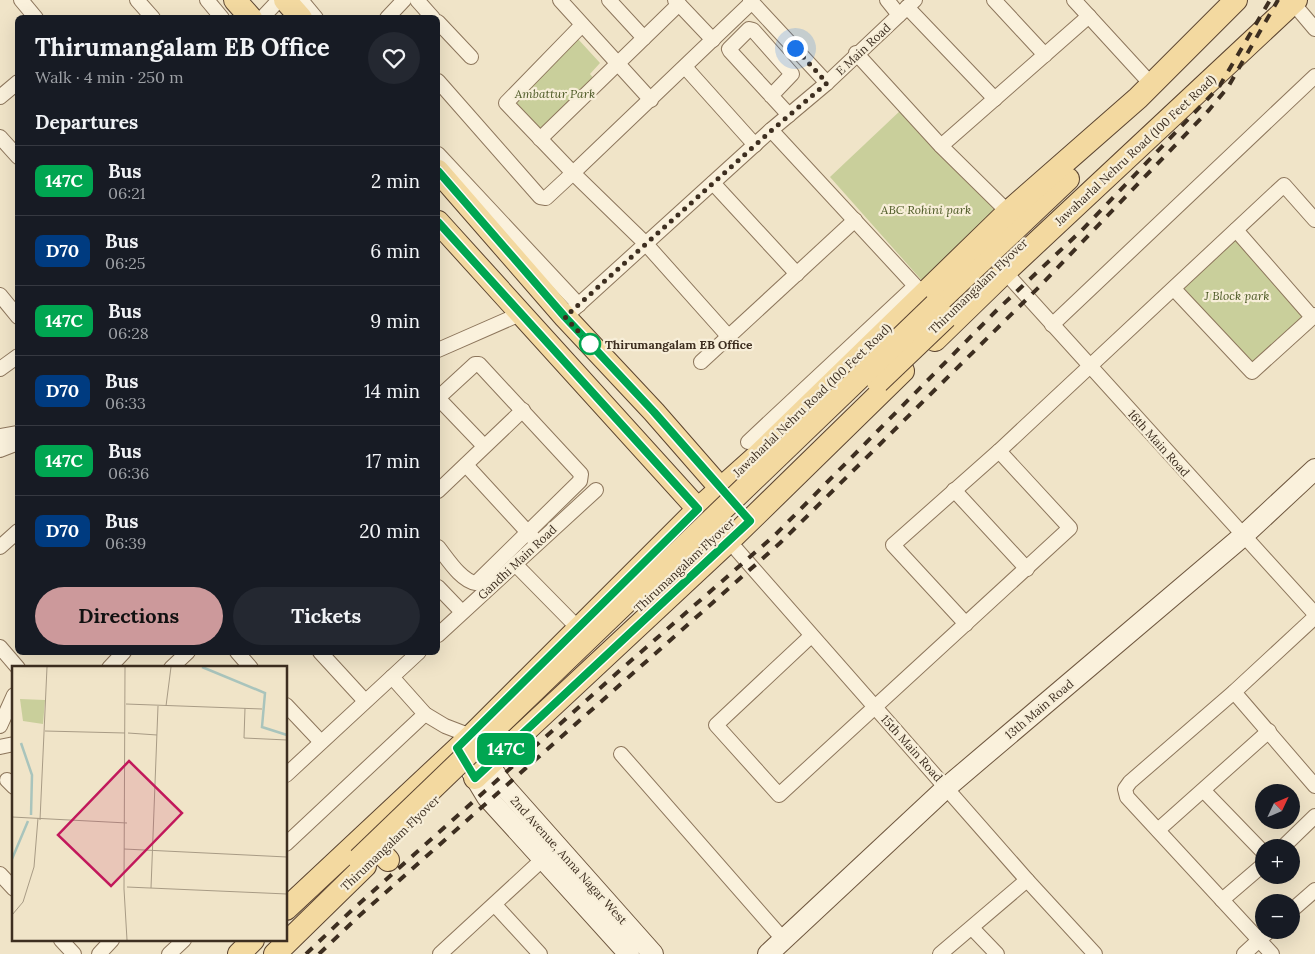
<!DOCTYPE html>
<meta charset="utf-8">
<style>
body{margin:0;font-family:Lora,serif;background:#242831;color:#f1f3f6;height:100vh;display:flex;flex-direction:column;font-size:19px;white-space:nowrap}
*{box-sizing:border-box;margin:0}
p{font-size:16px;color:#9ea1a6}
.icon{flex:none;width:28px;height:28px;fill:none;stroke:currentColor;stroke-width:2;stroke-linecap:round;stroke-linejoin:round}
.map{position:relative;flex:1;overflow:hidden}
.sheet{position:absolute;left:15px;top:15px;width:425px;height:640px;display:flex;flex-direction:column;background:#171b24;border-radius:8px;box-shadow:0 5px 20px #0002}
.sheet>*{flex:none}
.badge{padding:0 10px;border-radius:8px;font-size:18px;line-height:32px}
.needle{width:32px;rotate:46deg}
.buttons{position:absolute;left:1255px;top:784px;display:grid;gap:10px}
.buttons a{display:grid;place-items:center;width:45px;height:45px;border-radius:50%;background:#171b24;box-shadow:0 5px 20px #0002;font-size:25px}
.you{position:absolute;width:25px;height:25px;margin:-12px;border:4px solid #fff;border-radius:50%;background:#1a73e8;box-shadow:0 0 0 8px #1a73e833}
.map>.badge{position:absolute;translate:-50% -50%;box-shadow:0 0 0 2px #fff}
h2{padding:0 20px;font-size:19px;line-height:45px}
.round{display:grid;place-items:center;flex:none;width:52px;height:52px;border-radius:26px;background:#242831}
.headline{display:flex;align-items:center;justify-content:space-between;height:85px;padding:0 20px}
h1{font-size:24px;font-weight:700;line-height:38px}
.primary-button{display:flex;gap:10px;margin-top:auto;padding:10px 20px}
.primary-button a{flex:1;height:58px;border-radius:30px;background:#cc999b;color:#111;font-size:20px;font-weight:700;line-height:58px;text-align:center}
.primary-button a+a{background:#242831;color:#f1f3f6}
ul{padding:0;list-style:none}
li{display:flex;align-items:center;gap:15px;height:70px;padding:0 20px;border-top:1px solid #363941}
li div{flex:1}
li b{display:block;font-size:19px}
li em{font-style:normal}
li .badge{min-width:55px;font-weight:700;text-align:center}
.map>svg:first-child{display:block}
.green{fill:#c9cf9b}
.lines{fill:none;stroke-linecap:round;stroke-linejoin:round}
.street-casing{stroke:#8d765c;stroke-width:16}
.secondary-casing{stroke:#6f573f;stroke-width:22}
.primary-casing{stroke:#5b4430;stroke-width:24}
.street{stroke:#faf1dc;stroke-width:14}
.secondary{stroke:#faf1dc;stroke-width:20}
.primary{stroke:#f3d9a0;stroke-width:22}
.rail{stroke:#3d2e20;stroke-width:4;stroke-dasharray:9 9;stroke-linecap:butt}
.primary-bridge-casing{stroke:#5b4430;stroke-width:24;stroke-linecap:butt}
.primary-bridge{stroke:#f3d9a0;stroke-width:22}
.line-casing{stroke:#fff;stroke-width:11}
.line{stroke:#00a651;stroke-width:8}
.walk{stroke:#3d2e20;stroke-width:5;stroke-dasharray:0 9}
.stop-dot{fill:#fff;stroke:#00a651;stroke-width:2.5}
.labels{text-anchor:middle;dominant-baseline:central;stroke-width:4.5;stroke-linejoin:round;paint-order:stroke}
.street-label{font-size:12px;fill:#3d2e20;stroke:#f7eed8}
.park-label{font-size:12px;font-style:italic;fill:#4d5a26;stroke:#f7eed8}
.stop-label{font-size:12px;font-weight:bold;fill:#3d2e20;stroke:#f7eed8;text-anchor:start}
.inset-river{fill:none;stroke:#a9c4bc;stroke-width:2.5}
.inset-road{fill:none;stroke:#a89b85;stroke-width:1}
.view{fill:#c2185b;fill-opacity:0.15;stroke:#c2185b;stroke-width:2.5}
.inset-edge{fill:none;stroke:#3d2e20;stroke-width:2.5}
</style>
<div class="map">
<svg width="1315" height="954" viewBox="0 0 1315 954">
<rect width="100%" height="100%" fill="#f0e4c8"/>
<g class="green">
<polygon points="578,39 600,63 590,74 599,85 544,136 511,101"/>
<polygon points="901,110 998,211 925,284 830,177"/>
<polygon points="1236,230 1312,317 1252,372 1174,289"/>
</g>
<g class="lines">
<defs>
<g id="street">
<polyline points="21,0 36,18"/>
<polyline points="137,0 153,18"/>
<polyline points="207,0 222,18"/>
<polyline points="301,0 316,18"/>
<polyline points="417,0 433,18"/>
<polyline points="560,0 651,100"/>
<polyline points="609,0 644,38"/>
<polyline points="675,0 713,40"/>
<polyline points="750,0 827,83"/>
<polyline points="887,0 899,15"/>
<polyline points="994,0 1045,55"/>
<polyline points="1074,0 1151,84"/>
<polyline points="1293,3 1315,29"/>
<polyline points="907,7 995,99"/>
<polyline points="262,18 279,0"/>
<polyline points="387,18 404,0"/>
<polyline points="438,22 471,57"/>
<polyline points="856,53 941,146 1008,212"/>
<polyline points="685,67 755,145"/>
<polyline points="438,81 540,197 546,198 573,173 506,103 582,25"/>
<polyline points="771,96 792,74 753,30 749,29 729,49 730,51 789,115"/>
<polyline points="0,97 18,82"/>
<polyline points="771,130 920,291"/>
<polyline points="0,137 18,157"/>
<polyline points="540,139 679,4"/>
<polyline points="941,146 1089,16"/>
<polyline points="438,154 579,305"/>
<polyline points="713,183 797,274"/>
<polyline points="1236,230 1312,317"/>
<polyline points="1005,272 1315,614"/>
<polyline points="1174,289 1252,372 1315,315"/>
<polyline points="0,295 18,317"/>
<polyline points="565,317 771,130 827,83 915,0"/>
<polyline points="1052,325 1315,76"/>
<polyline points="729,337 646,244 573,173 752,2"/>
<polyline points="438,350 520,314"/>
<polyline points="701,362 855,220"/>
<polyline points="0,369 18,356"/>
<path d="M438 398 475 364H479L581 474 580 481 476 583C461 581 447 558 438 547"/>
<polyline points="438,398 484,446"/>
<polyline points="0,436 18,433"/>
<polyline points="748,442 915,286"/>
<polyline points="0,450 18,443"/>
<polyline points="466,465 533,538"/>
<polyline points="954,490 1027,569"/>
<polyline points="438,491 523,410"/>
<polyline points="729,541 1027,880 1095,954"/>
<polyline points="0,547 18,531"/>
<polyline points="515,564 579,629"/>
<polyline points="438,587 462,612"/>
<polyline points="966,624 893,545 999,451 1284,185 1315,220"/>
<polyline points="438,635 596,490"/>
<polyline points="811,636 716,725 779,795 1070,528 999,451"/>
<polyline points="0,647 18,668"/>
<polyline points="237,652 251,668"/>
<polyline points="320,652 365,701"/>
<polyline points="109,668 124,652"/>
<polyline points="171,668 188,652"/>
<polyline points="392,677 425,714 445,726 471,736"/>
<polyline points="1234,692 1315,786"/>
<polyline points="286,705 321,742"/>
<polyline points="0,726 14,695"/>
<polyline points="0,747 14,744"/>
<polyline points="621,754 783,939"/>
<polyline points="286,775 419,652"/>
<polyline points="7,780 14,787"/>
<polyline points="1204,791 1264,853"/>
<polyline points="1158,830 1269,731"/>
<polyline points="286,844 425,714"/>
<polyline points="1282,848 1315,816"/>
<polyline points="0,874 14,889"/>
<polyline points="1222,900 1264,864"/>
<polyline points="495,905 540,954"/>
<polyline points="1291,911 1315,890"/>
<polyline points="972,928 997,954"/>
<polyline points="61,940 74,954"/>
<polyline points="99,954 112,940"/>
<polyline points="169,954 184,940"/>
<polyline points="440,954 543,859"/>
<polyline points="940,954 1027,880"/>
<polyline points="1244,954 1270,930"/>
<polyline points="1272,954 1127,797 1125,789 1130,782 1234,692 1315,617"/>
</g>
<g id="secondary">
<polyline points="481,752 502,784 653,954"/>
<polyline points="467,764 487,797 629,954"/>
<polyline points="768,954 947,787 1243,536 1315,469"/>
</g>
<g id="primary">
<polyline points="235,0 251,18"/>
<polyline points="285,0 301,18"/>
<polyline points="438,171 565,317 654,412 730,499"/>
<polyline points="438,222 707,519"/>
<polyline points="935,305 1068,179"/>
<polyline points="935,340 1005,272 1296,0"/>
<polyline points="475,778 729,541 903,371"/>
<polyline points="365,836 388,860"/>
<polyline points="286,909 471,736 698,509 756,457 1008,212 1138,98 1236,0"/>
<polyline points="239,954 253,940"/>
<polyline points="275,954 365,866"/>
</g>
</defs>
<use href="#street" class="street-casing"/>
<use href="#secondary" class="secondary-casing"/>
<use href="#primary" class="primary-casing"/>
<use href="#street" class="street"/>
<use href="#secondary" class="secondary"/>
<use href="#primary" class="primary"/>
<g class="rail">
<polyline points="306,954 352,910 618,672 775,535 997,310 1082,230 1219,87 1270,0"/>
<polyline points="319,954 359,916 780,543 1039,287 1209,110 1228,87 1278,0"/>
</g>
<defs>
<g id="primary-bridge">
<polyline points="878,382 946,317"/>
<polyline points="359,859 935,305"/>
</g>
</defs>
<use href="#primary-bridge" class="primary-bridge-casing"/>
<use href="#primary-bridge" class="primary-bridge"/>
</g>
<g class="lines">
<defs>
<polyline id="line" points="438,171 565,317 654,412 750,521 475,778 457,748 698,509 438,222"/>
</defs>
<use href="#line" class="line-casing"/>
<use href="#line" class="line"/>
<polyline class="walk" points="590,344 565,317 772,130 827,83 795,48"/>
</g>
<circle class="stop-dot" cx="590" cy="344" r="10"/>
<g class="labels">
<g class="street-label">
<text transform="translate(863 49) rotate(-43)">E Main Road</text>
<text transform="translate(1135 150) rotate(-43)">Jawaharlal Nehru Road (100 Feet Road)</text>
<text transform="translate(978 286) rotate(-44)">Thirumangalam Flyover</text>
<text transform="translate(812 400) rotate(-44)">Jawaharlal Nehru Road (100 Feet Road)</text>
<text transform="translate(1159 443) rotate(48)">16th Main Road</text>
<text transform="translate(517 562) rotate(-43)">Gandhi Main Road</text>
<text transform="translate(684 565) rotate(-43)">Thirumangalam Flyover</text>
<text transform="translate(1039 709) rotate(-40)">13th Main Road</text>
<text transform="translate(912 748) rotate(48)">15th Main Road</text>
<text transform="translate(390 843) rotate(-44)">Thirumangalam Flyover</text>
<text transform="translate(569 860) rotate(48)">2nd Avenue, Anna Nagar West</text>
</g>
<g class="park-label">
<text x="555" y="93">Ambattur Park</text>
<text x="926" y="209">ABC Rohini park</text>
<text x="1237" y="295">J Block park</text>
</g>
<g class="stop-label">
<text x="605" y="344">Thirumangalam EB Office</text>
</g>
</g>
<g transform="translate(12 666)">
<rect width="275" height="275" fill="#f0e4c8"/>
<path d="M8 33 33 34 31 58 11 55Z" fill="#c9cf9b"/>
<path class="inset-river" d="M190 1 253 27 250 61 275 69M9 77 20 109 19 149M0 193 16 155"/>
<path class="inset-road" d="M113 1 112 223 115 274M114 38 250 43M154 40 159 1M233 42 232 72 275 74M33 65 113 67M116 67 145 69M0 151 115 157M28 154 35 1M112 183 275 191M115 221 275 228M139 222 146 40M0 249 11 236 22 201 26 152"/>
<path class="view" d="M117 95 170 147 99 220 46 169Z"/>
<rect width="275" height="275" class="inset-edge"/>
</g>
</svg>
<div class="buttons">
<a><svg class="needle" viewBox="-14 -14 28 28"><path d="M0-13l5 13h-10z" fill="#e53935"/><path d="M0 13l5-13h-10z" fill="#9ea1a6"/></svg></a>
<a>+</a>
<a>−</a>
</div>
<div class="you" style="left:795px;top:48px"></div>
<b class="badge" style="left:506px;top:749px;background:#00a651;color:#fff">147C</b>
<section class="sheet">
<div class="headline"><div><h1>Thirumangalam EB Office</h1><p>Walk · 4 min · 250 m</p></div><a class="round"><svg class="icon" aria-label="heart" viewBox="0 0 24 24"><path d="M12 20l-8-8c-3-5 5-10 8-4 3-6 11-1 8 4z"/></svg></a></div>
<h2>Departures</h2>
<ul>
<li><span class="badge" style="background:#00a651;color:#fff">147C</span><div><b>Bus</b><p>06:21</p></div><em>2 min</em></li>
<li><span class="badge" style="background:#003b80;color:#fff">D70</span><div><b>Bus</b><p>06:25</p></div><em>6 min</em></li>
<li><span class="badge" style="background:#00a651;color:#fff">147C</span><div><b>Bus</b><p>06:28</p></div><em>9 min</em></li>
<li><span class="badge" style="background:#003b80;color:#fff">D70</span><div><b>Bus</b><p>06:33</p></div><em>14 min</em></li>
<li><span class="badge" style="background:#00a651;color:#fff">147C</span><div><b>Bus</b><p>06:36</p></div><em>17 min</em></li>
<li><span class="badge" style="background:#003b80;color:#fff">D70</span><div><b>Bus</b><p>06:39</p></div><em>20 min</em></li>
</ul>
<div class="primary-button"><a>Directions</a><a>Tickets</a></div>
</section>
</div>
